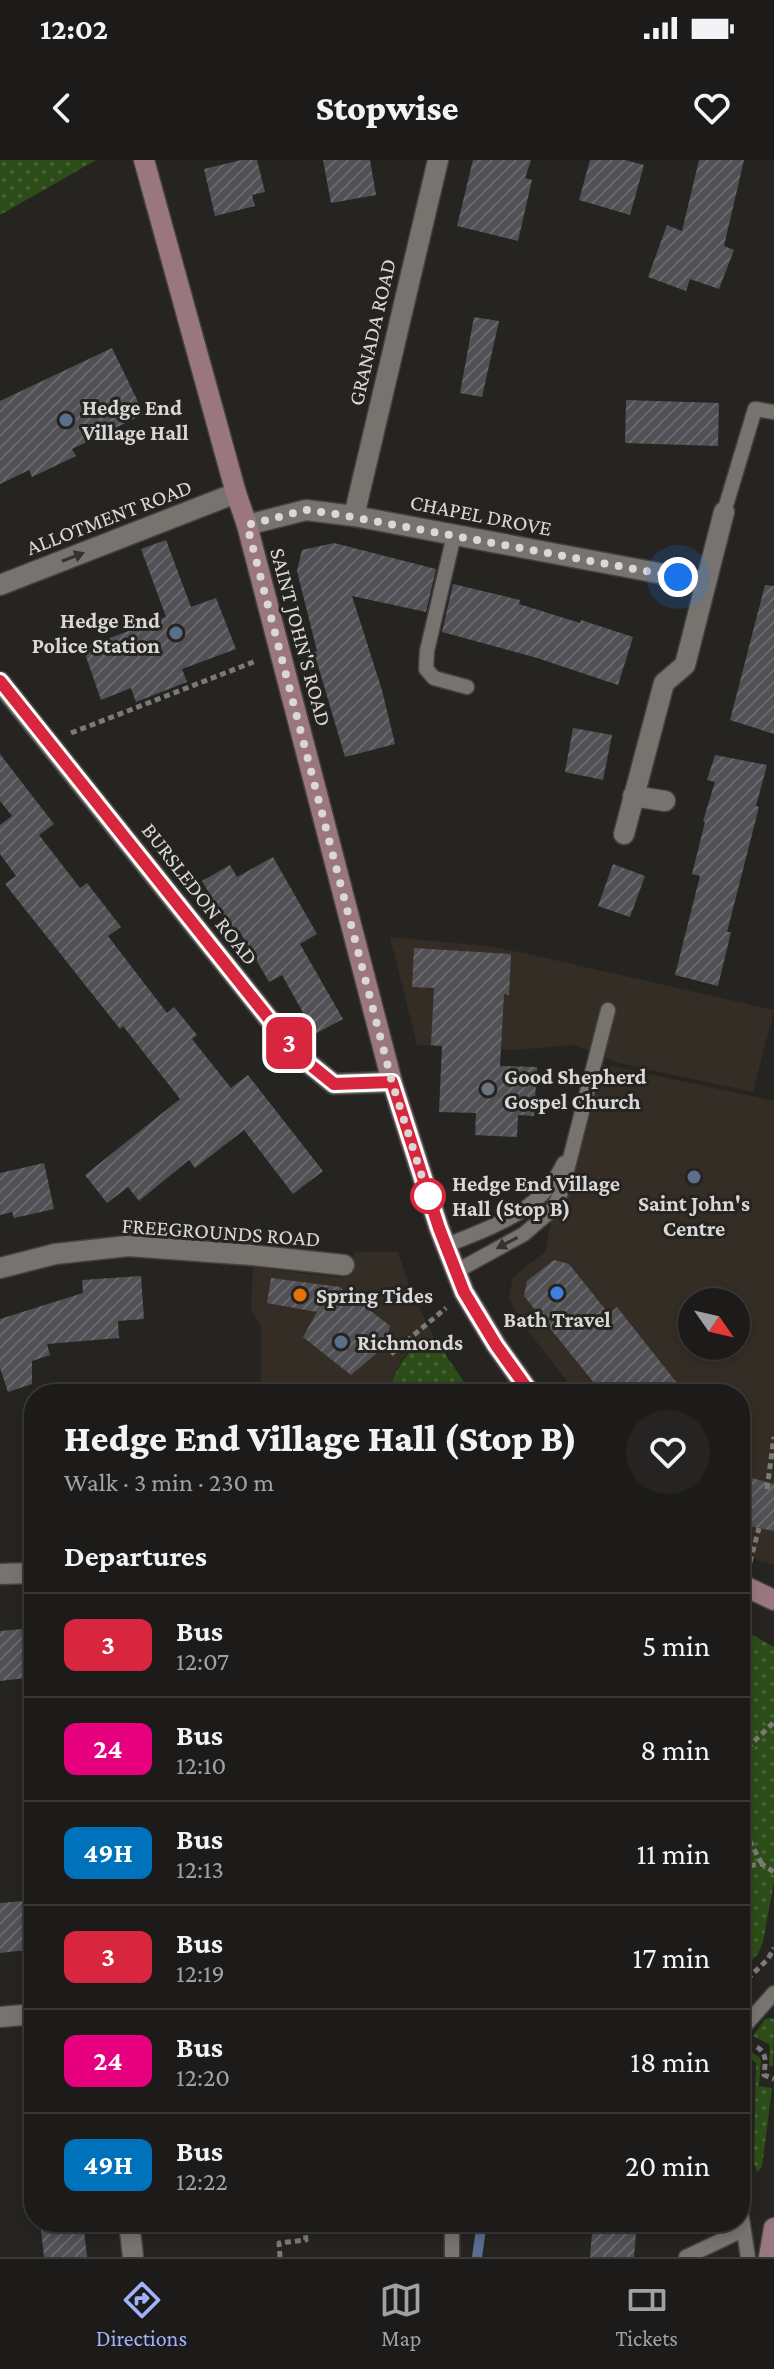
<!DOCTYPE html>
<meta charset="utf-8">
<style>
body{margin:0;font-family:"Crimson Pro",serif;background:#252422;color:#f1f3f6;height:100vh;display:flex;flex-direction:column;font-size:30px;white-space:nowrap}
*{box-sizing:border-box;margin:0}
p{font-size:26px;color:#a0a1a2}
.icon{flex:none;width:44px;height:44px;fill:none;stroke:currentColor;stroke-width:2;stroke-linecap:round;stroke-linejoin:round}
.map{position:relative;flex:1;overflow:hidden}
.panel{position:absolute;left:24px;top:1224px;width:726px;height:848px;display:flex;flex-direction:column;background:#1c1b19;border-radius:32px;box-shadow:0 4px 12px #0003,0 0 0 2px #3a3938}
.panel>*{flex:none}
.badge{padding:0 16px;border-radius:12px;font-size:28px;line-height:52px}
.needle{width:52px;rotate:124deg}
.buttons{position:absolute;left:678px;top:1128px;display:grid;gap:16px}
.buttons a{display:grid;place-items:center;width:72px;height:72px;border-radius:50%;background:#1c1b19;box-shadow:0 4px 12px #0003,0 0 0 2px #3a3938;font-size:40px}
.you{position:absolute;width:40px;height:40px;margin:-20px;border:6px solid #fff;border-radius:50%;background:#1a73e8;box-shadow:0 0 0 12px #1a73e833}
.map>.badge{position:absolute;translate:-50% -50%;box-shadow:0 0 0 4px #fff}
h2{padding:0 40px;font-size:30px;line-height:72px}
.round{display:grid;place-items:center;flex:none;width:84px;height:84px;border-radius:42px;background:#252422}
.head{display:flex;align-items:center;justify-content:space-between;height:136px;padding:0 40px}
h1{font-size:38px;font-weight:800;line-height:60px}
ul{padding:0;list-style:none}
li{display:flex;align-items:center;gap:24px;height:104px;padding:0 40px;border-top:2px solid #3a3938}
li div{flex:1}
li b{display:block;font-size:30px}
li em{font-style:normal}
li .badge{min-width:88px;font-weight:700;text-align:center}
.status{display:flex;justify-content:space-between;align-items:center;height:56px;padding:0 40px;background:#1c1b19;direction:ltr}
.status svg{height:22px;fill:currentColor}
header{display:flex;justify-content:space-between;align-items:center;height:104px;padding:0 40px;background:#1c1b19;font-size:36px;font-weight:800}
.tabs{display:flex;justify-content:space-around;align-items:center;height:112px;border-top:2px solid #3a3938;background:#1c1b19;font-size:22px;color:#a0a1a2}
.tabs a{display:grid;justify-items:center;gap:4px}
.tabs .current{color:#a1b2fd}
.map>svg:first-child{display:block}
.built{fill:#332d25;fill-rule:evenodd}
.grass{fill:url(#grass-dots)}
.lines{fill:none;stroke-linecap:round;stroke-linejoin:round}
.stream{stroke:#5a6c90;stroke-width:10}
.building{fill:url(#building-hatch)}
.service-casing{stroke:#44423f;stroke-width:17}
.minor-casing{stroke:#44423f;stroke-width:23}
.tertiary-casing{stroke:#44423f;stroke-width:23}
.secondary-casing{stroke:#44423f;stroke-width:23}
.path{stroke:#7b7a77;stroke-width:5;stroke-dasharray:6 4;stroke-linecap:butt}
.service{stroke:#777470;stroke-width:14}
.minor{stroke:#777470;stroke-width:20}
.tertiary{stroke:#777470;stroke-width:20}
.secondary{stroke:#9a777e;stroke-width:20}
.oneway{fill:#363431}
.line-casing{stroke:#fff;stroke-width:18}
.line{stroke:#d7263d;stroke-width:12}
.walk{stroke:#d9d8d6;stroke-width:8;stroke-dasharray:0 14.4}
.service-dot{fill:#5c6f8a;stroke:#262421;stroke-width:3}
.worship-dot{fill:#6b7280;stroke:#262421;stroke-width:3}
.stop-dot{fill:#fff;stroke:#d7263d;stroke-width:4}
.shop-dot{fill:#3f7fe0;stroke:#262421;stroke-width:3}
.food-dot{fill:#e8710a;stroke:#262421;stroke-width:3}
.labels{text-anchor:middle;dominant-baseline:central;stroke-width:6;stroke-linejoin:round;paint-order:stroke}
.street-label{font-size:22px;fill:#d9d8d6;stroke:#262421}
.poi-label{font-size:22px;font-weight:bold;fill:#d9d8d6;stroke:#262421;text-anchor:start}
.stop-label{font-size:22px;font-weight:bold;fill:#d9d8d6;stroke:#262421;text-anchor:start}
</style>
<div class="status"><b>12:02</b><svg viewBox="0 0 49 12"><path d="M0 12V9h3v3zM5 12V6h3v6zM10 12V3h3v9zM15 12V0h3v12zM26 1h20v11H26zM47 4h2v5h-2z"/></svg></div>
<header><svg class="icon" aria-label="back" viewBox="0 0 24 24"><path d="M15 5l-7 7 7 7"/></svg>Stopwise<svg class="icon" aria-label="heart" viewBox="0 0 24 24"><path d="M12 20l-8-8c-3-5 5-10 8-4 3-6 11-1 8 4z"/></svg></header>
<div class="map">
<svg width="774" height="2097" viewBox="0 0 774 2097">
<defs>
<pattern id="grass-dots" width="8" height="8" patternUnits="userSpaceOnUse" patternTransform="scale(2)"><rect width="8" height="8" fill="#2c4d18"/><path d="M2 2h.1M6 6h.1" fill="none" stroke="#4a6639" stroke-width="1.8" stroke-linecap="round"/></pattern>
<pattern id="building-hatch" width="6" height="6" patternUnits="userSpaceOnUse" patternTransform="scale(2)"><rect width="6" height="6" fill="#515155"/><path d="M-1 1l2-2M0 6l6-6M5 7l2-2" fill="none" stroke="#69696d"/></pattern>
</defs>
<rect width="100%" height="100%" fill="#262421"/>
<g class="built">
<polygon points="390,777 487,786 524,793 774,850 753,932 615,902 575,885 514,890 417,885"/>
<path d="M597 903 774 941V1404L761 1402 740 1390V1234H577L522 1163 509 1137 513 1117 545 1092 553 1052ZM692 1142H736V1186H692Z"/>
<polygon points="356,1092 398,1092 411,1131 433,1176 414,1187 402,1199 391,1224 413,1234 261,1234 261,1167 251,1149 253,1107 342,1118 346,1104"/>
</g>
<g class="grass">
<polygon points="0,0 96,0 0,55"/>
<path d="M433 1176 472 1234H413L391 1225C401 1198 409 1190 433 1176Z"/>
<polygon points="740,1468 774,1487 774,1722 763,1782 758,1794 740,1811"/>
<polygon points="770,1858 774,1859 773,1906 769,1906 770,1885 753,1876 765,1859"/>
<polygon points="749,1890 760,1898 761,1901 759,1926 772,1928 762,2007 757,2012 754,2002 756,1903 751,1899"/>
</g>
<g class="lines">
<polyline class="stream" points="477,2097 482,2062"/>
</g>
<g class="building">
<polygon points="241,0 257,0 265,32 252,35 255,46 215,56 204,9"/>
<polygon points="323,0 370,0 376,35 331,43"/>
<polygon points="473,0 531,0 525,18 532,20 518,81 457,66"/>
<polygon points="590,0 625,0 644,5 630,55 579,40"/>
<polygon points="699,0 744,0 724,86 734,90 719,129 690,119 686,131 648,117 667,65 682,71"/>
<polygon points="474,157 499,161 482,237 460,233"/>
<polygon points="112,188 144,254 72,289 76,296 32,317 29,310 0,324 0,241"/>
<polygon points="626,240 719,243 718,286 625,283"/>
<polygon points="166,380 191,447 216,438 236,489 182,509 187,522 136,542 131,528 101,540 83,488 166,457 141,389"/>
<polygon points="334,383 436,409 426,452 352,436 382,530 395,584 345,597 314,492 317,491 297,411 302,390"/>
<polygon points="453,424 520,440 519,444 580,463 581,460 633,477 618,525 537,498 442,472"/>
<polygon points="765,425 774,426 774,574 730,560"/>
<polygon points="573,568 612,575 603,620 565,612"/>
<polygon points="0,594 54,664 39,675 80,728 87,723 121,767 108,776 167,853 174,847 197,875 192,879 231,928 248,915 323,1011 293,1034 244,970 195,1008 189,1000 139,1041 128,1027 107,1043 85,1015 180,939 123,866 120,869 5,724 16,716 0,694 0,665 12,656 0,641"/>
<polygon points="715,595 767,605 756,646 759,647 727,772 731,772 718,826 675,815 700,716 692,714 705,662 703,661 715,622 707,620"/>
<polygon points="273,697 317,774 300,784 343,859 315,874 282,815 269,822 240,772 234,775 202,721 230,705 237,717"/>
<polygon points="613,704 645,716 630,757 598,746"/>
<polygon points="414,788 511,794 509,835 504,834 500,906 537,907 534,956 518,955 517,977 475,975 476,953 439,952 442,886 431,885 434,828 412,827"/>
<polygon points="44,1003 54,1049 14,1058 12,1052 0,1055 0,1013"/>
<polygon points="554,1100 569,1104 609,1154 617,1147 677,1223 663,1234 603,1234 524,1136 527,1121"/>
<polygon points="141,1116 144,1159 118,1161 119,1178 47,1184 50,1195 32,1201 32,1224 8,1232 0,1208 0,1159 83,1133 82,1120"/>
<polygon points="271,1118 340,1127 390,1166 383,1188 351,1215 303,1177 317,1152 267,1143"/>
<polygon points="740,1315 774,1324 774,1371 740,1364"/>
<polygon points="34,1468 34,1517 0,1521 0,1471"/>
<polygon points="34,1740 34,1789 0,1793 0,1743"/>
<polygon points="40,2062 83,2062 87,2097 44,2097"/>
<polygon points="593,2062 637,2062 634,2097 590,2097"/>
</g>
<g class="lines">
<defs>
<g id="service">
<polyline points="724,352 755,249 774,252"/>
<polyline points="454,375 427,491 426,509 434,518 467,527"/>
<path d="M447 1085C492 1067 542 1051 564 1003"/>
<polyline points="457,1111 524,1074 553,1049 562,1030 608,850"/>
<polyline points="740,1871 774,1833"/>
<polyline points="740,2046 748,2097"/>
<polyline points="452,2097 452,2062"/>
<polyline points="686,2097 743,2070"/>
</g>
<g id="minor">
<polyline points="354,356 438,0"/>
<polyline points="247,365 306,350 354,356 706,422"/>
<polyline points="0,425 236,333"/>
<polyline points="633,636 665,641"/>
<polyline points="624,674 664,523 685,505 724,352"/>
<polyline points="0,1108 55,1094 128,1086 252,1095 344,1105"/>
<polyline points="0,1414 34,1413"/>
<polyline points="0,1857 34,1854"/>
<polyline points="129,2062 133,2097"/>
</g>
<polyline id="tertiary" points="0,522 297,894 334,924 392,922"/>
<g id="secondary">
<polyline points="144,0 236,333 247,365 392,922 439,1068 464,1132 496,1185 531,1234"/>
<polyline points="740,1424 774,1440"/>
<polyline points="769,2097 774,2068"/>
</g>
</defs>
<use href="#service" class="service-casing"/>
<use href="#minor" class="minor-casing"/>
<use href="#tertiary" class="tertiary-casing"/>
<use href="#secondary" class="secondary-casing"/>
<g class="path">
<polyline points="71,573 256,501"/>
<polyline points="391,1194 446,1148"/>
<polyline points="767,1329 774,1277"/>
<polyline points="750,1402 759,1368"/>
<polyline points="740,1595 774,1562"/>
<polyline points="740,1663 762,1704"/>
<polyline points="740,1707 762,1704 774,1712"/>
<polyline points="740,1826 768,1799 774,1788"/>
<path d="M757 1887C768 1894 765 1903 764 1915L774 1919"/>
<polyline points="280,2097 279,2083 306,2080 304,2062"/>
</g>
<use href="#service" class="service"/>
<use href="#minor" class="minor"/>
<use href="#tertiary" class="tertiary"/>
<use href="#secondary" class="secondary"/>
</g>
<defs><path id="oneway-solid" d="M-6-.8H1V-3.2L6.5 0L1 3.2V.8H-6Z" transform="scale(2)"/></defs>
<g class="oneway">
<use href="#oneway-solid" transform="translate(73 397) rotate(-21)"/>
<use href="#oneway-solid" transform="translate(507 1083) rotate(152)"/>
</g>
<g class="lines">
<defs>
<polyline id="line" points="0,521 297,894 334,924 392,922 439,1068 464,1132 496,1185 531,1234"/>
</defs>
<use href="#line" class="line-casing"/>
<use href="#line" class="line"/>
<polyline class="walk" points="428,1036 429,1039 392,922 247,365 306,350 330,353 678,417"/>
</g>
<g class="service-dot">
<circle cx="66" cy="260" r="8"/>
<circle cx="176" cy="473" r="8"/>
<circle cx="694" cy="1017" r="8"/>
<circle cx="341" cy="1182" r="8"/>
</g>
<circle class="worship-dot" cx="488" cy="929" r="8"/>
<circle class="stop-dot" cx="428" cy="1036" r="16"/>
<circle class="shop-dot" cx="557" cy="1133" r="8"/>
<circle class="food-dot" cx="300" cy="1135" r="8"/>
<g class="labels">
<g class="street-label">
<text transform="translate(372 172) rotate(-77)">GRANADA ROAD</text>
<text transform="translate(481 355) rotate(11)">CHAPEL DROVE</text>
<text transform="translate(109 357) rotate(-21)">ALLOTMENT ROAD</text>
<text transform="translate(301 477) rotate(75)">SAINT JOHN'S ROAD</text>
<text transform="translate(200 734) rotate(52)">BURSLEDON ROAD</text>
<text transform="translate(221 1072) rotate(4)">FREEGROUNDS ROAD</text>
</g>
<g class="poi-label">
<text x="82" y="247">Hedge End<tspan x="82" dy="25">Village Hall</tspan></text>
<text x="160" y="460" text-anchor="end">Hedge End<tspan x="160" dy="25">Police Station</tspan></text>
<text x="504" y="916">Good Shepherd<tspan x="504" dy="25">Gospel Church</tspan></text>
<text x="694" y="1043" text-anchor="middle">Saint John's<tspan x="694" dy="25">Centre</tspan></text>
<text x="316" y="1135">Spring Tides</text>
<text x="557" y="1159" text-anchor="middle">Bath Travel</text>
<text x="357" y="1182">Richmonds</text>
</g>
<g class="stop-label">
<text x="452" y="1023">Hedge End Village<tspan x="452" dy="25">Hall (Stop B)</tspan></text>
</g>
</g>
</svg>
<div class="buttons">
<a><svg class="needle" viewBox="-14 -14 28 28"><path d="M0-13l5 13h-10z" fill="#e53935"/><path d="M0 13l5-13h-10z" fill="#a0a1a2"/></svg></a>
</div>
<div class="you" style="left:678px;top:417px"></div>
<b class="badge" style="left:289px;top:883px;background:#d7263d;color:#fff">3</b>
<section class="panel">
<div class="head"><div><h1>Hedge End Village Hall (Stop B)</h1><p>Walk · 3 min · 230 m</p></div><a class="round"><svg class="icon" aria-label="heart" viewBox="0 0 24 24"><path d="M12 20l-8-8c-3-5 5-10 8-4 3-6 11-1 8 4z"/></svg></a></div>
<h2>Departures</h2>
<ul>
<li><span class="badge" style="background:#d7263d;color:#fff">3</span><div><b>Bus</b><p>12:07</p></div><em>5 min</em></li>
<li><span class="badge" style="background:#e6007e;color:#fff">24</span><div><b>Bus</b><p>12:10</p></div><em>8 min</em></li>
<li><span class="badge" style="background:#0072bc;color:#fff">49H</span><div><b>Bus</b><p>12:13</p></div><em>11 min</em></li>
<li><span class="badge" style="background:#d7263d;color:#fff">3</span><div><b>Bus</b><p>12:19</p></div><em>17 min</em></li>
<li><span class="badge" style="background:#e6007e;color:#fff">24</span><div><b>Bus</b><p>12:20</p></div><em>18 min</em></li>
<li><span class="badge" style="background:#0072bc;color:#fff">49H</span><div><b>Bus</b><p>12:22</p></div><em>20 min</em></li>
</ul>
</section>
</div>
<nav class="tabs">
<a class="current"><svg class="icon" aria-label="directions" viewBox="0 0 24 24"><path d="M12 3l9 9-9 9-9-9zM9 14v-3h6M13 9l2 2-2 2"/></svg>Directions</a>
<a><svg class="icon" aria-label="map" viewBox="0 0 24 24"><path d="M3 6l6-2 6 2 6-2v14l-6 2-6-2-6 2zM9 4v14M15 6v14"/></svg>Map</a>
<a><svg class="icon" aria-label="tickets" viewBox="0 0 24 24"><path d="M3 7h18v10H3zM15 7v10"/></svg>Tickets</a>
</nav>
